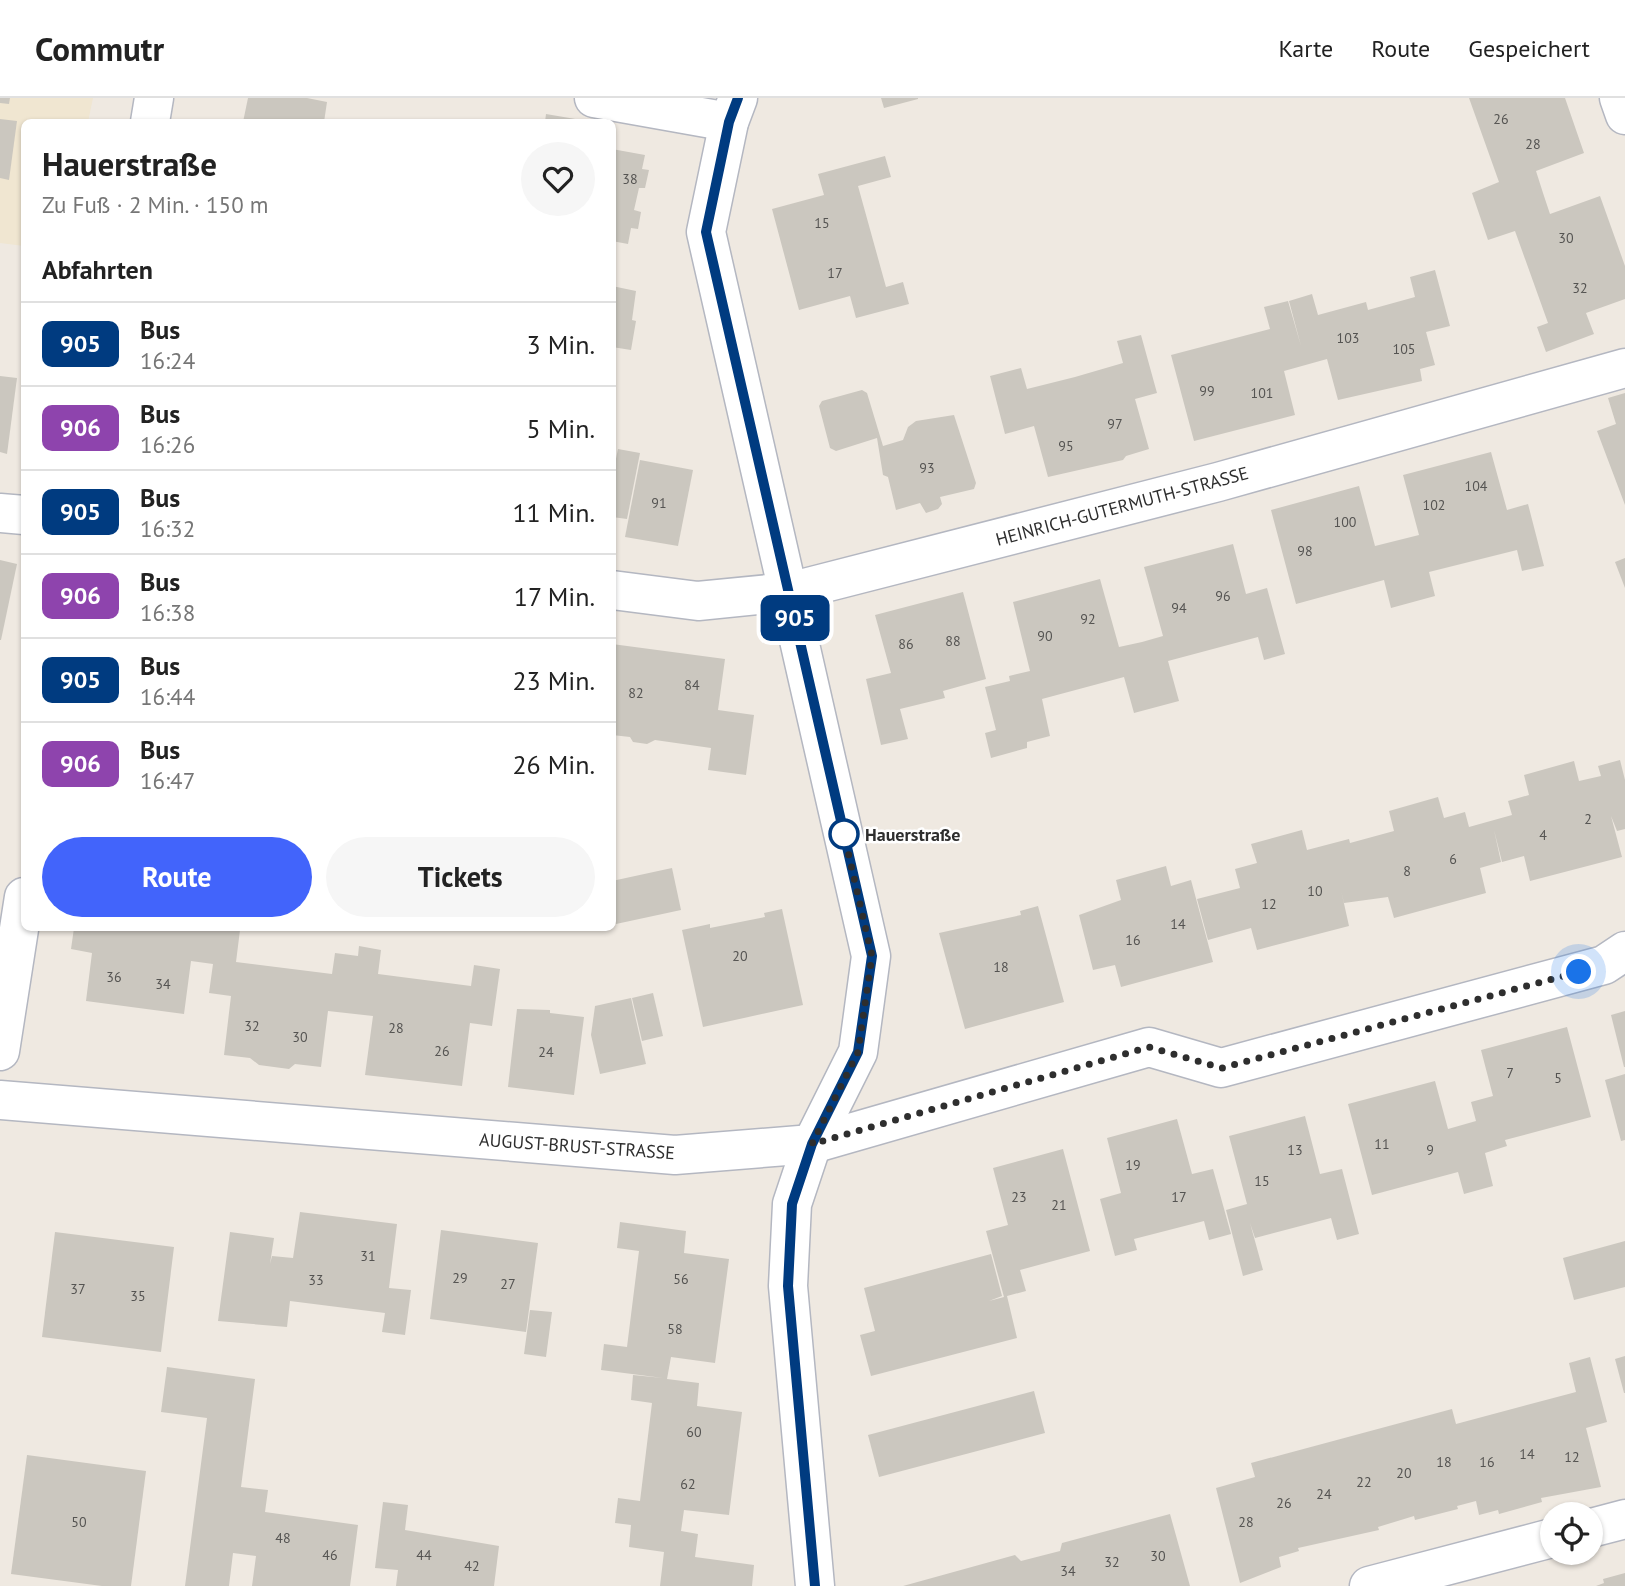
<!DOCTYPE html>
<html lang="de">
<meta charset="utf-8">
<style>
body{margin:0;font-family:"PT Sans",sans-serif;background:#f6f6f6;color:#222;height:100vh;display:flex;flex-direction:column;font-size:26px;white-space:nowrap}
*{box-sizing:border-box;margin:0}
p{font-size:23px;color:#767676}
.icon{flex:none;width:38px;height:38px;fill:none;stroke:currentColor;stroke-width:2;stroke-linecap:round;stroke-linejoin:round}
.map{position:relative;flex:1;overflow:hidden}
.side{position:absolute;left:21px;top:21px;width:595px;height:812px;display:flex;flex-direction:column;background:#fff;border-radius:10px;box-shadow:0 2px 5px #0004}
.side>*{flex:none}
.badge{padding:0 14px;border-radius:10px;font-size:24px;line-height:46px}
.tools{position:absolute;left:1540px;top:1404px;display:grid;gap:14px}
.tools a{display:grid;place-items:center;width:63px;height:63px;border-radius:50%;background:#fff;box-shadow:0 2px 5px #0004;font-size:35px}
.you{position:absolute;width:35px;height:35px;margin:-18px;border:5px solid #fff;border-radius:50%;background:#1a73e8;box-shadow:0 0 0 10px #1a73e833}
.map>.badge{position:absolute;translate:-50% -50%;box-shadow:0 0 0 4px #fff}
h2{padding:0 21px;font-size:26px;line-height:63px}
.round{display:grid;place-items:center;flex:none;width:74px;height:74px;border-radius:37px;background:#f6f6f6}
.head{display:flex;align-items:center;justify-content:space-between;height:119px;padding:0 21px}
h1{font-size:33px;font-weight:700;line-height:52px}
.primary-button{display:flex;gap:14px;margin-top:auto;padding:14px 21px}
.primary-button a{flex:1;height:80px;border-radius:42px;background:#4264fb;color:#fff;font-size:28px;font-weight:700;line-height:80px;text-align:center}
.primary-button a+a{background:#f6f6f6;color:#222}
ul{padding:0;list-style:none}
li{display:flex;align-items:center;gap:21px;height:84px;padding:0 21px;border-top:2px solid #e0e0e0}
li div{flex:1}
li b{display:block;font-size:26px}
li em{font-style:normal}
li .badge{min-width:77px;font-weight:700;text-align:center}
header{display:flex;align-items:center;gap:42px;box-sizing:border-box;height:98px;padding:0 35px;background:#fff;border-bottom:2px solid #e0e0e0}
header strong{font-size:33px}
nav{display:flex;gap:38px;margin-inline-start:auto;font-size:24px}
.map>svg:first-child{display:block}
.education{fill:#f0e6d1}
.building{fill:#cbc7bf}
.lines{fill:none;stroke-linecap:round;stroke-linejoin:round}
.minor-casing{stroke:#b4b7c1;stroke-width:41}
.minor{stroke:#fff;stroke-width:38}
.line-casing{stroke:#fff;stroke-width:16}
.line{stroke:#003b80;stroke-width:10}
.walk{stroke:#2e2e2e;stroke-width:7;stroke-dasharray:0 12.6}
.stop-dot{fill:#fff;stroke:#003b80;stroke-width:3.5}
.labels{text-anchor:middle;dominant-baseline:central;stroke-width:5;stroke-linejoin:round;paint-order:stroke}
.number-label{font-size:14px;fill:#555452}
.street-label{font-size:18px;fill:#2e2e2e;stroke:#fff}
.stop-label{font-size:18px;font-weight:bold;fill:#2e2e2e;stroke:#fff;text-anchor:start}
</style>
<header>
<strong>Commutr</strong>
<nav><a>Karte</a><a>Route</a><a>Gespeichert</a></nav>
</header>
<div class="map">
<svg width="1625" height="1488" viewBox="0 0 1625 1488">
<rect width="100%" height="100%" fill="#efe9e1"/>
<polygon class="education" points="0,0 93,0 88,24 24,24 24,148 0,145"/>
<g class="building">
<polygon points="0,0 10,0 9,6 0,5"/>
<polygon points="248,0 307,0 327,4 324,24 243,24"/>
<polygon points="881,0 918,0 918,1 884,10"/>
<polygon points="1469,0 1565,0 1584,55 1536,73 1543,95 1550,116 1600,98 1625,168 1625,201 1586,215 1594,236 1546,254 1537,229 1548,225 1515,133 1488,142 1472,95 1499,84"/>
<polygon points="546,16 587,23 587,24 545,24"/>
<polygon points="0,21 17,23 9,82 0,80"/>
<polygon points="612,51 645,57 642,71 649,72 645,90 639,90 634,112 641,114 638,131 631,130 628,146 612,143"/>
<polygon points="885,58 891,79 858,88 886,189 903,184 909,206 856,220 850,198 799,212 772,111 824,97 818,76"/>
<polygon points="1435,172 1450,228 1426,234 1435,267 1420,271 1422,283 1338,302 1327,261 1284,273 1295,317 1194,343 1171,257 1270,231 1264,209 1288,203 1301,248 1289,203 1312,196 1318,217 1366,204 1368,212 1415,199 1410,179"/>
<polygon points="612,188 636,193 632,222 636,223 631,252 612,249"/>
<polygon points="1141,237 1157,295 1135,301 1149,351 1126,358 1123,362 1048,379 1034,328 1005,336 990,278 1021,270 1027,291 1075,279 1123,265 1117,243"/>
<polygon points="0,278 17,280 7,356 0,354"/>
<polygon points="862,292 867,295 883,348 903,342 908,329 916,323 954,317 976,385 974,391 940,399 942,406 938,411 926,415 920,405 896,412 888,379 883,377 877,340 836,353 830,350 819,308 822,303"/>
<polygon points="1625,295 1625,407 1597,333 1616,326 1608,300"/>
<polygon points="618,351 640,355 627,421 612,419 612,380"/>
<polygon points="1491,354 1507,412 1528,406 1544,468 1522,473 1517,452 1429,474 1435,498 1391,510 1384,482 1296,506 1271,412 1359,388 1375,448 1419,437 1403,377"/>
<polygon points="640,362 693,372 678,448 625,439"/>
<polygon points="1233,446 1246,496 1267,490 1285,556 1264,562 1258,539 1168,563 1179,603 1134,615 1124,579 1042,601 1050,638 1027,644 1027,650 991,660 985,635 996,632 985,589 1010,583 1009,578 1030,573 1013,504 1100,481 1119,549 1142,544 1163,538 1144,469"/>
<polygon points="1625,460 1625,490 1615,464"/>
<polygon points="0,462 17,466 1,542 0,542"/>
<polygon points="963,494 986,581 943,593 945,600 900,611 908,641 881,647 866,581 891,575 875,517"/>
<polygon points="612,546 725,561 718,612 754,617 746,677 708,672 711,650 655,642 647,646 633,644 630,639 612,637"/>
<polygon points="1620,662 1625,682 1625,731 1617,733 1611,718 1622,759 1530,783 1524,758 1502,764 1494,732 1501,764 1480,770 1486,795 1394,820 1388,799 1344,805 1341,792 1349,828 1257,852 1251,830 1208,842 1197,801 1240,790 1235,771 1257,765 1251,746 1302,732 1307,752 1349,741 1350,745 1394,733 1389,713 1438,699 1444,720 1465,714 1469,729 1512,717 1508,703 1529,697 1524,677 1574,663 1579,683 1601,678 1598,668"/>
<polygon points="1166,768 1171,788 1191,782 1213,864 1121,889 1115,867 1093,872 1079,817 1121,802 1116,782"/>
<polygon points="672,770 681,812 616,826 612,783"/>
<polygon points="1038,808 1064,904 965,931 939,835 1021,817 1020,813"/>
<polygon points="782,811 803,907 703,929 682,832 710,826 710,830 765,819 764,815"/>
<polygon points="74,830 240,832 236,864 332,876 335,855 358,858 359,848 381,852 374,908 378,876 471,888 474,867 500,871 492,928 470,925 462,988 365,977 373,918 328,913 321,969 295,966 289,971 259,967 250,960 224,957 231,898 209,895 213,866 191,863 184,916 86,903 92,855 71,851"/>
<polygon points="653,895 663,938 642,943 632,900"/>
<polygon points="631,900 646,966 600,976 591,937 595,908"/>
<polygon points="517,911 550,912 550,915 584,919 574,997 508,989"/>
<polygon points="1625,913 1625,969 1624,969 1611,917"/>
<polygon points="1567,929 1591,1019 1505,1042 1507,1048 1485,1055 1493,1088 1464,1096 1458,1074 1372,1097 1348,1006 1435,983 1448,1031 1476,1023 1471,1004 1493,998 1481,952"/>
<polygon points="1625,976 1625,1042 1621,1043 1605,982"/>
<polygon points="1305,1018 1320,1076 1342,1071 1359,1136 1337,1142 1331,1120 1255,1140 1250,1125 1263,1172 1243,1178 1226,1112 1247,1106 1229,1038"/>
<polygon points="1177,1021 1192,1076 1213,1071 1231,1136 1209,1142 1204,1123 1134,1141 1137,1152 1115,1158 1100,1101 1121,1095 1107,1040"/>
<polygon points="1063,1051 1090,1153 1020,1172 1026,1193 1007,1198 1017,1240 871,1278 860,1237 875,1233 864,1190 991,1156 1002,1198 989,1203 1004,1199 986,1133 1008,1127 993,1070"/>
<polygon points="300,1114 397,1126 389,1190 411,1192 405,1237 382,1234 385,1215 290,1203 287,1229 218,1223 230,1134 274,1140 270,1166 272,1158 293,1160"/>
<polygon points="620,1124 686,1133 684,1155 729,1161 715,1265 671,1259 667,1281 699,1285 697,1308 742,1314 729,1417 684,1412 681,1433 698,1436 695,1459 754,1467 752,1488 660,1488 664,1454 629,1449 631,1427 615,1425 618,1400 640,1403 652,1305 631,1302 633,1277 663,1280 601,1272 604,1246 627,1249 639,1153 617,1150"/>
<polygon points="441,1132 538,1145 526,1234 430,1221"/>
<polygon points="55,1134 174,1149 161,1254 42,1239"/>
<polygon points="1625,1143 1625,1189 1574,1202 1563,1160"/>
<polygon points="530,1212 552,1214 546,1259 524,1256"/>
<polygon points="1625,1258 1625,1295 1624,1295 1615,1261"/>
<polygon points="1590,1259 1607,1324 1586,1330 1601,1389 1541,1400 1542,1404 1499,1416 1498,1412 1479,1417 1476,1403 1457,1408 1458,1411 1415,1422 1414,1418 1378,1429 1379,1432 1298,1450 1299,1453 1279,1459 1281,1469 1240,1485 1216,1390 1255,1379 1251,1365 1452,1311 1456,1326 1576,1294 1569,1265"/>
<polygon points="167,1269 255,1281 241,1389 268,1392 265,1414 358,1427 350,1488 252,1488 256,1458 233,1455 229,1488 185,1488 207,1320 161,1314"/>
<polygon points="1034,1293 1045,1335 879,1379 868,1337"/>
<polygon points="27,1357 146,1373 131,1488 102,1488 11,1476"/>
<polygon points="383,1404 408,1407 405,1432 499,1448 494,1488 396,1488 398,1472 375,1470"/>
<polygon points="1170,1416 1190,1488 903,1488 1015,1457 1021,1463 1060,1453 1062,1445"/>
<polygon points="1625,1475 1625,1488 1596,1488 1604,1485 1603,1481"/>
</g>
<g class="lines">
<defs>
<g id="minor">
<polyline points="594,0 729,24"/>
<polyline points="738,0 729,24 706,134 871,858 858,954 812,1046 792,1106 788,1188 815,1488"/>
<polyline points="1619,0 1625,17"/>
<polyline points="150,24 154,0"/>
<polyline points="0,415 24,417"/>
<polyline points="612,492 698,503 789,494 1218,384 1625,270"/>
<polyline points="0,953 24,799"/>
<polyline points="0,1002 675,1057 812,1046 1149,949 1221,970 1604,867 1625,853"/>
<polyline points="1591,1430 1625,1421"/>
<polyline points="1369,1488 1552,1440"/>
</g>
</defs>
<use href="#minor" class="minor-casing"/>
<use href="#minor" class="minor"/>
</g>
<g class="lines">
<defs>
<polyline id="line" points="738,0 729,24 706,134 872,858 858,954 812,1046 792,1106 788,1188 815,1488"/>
</defs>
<use href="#line" class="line-casing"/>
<use href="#line" class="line"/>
<polyline class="walk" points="844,736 842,728 872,858 858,954 812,1046 1149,949 1222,970 1579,874"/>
</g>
<circle class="stop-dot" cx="844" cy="736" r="14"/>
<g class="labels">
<g class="number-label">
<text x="1501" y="21">26</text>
<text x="1533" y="46">28</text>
<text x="630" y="81">38</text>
<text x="822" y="125">15</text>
<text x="1566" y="140">30</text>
<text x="835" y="175">17</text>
<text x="1580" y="190">32</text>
<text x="1348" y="240">103</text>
<text x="1404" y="251">105</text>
<text x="1207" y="293">99</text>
<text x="1262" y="295">101</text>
<text x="1115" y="326">97</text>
<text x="1066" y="348">95</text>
<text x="927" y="370">93</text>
<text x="1476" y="388">104</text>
<text x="659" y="405">91</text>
<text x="1434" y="407">102</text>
<text x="1345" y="424">100</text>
<text x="1305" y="453">98</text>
<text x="1223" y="498">96</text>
<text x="1179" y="510">94</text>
<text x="1088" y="521">92</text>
<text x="1045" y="538">90</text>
<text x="953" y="543">88</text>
<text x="906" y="546">86</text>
<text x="692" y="587">84</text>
<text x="636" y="595">82</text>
<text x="1588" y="721">2</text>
<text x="1543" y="737">4</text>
<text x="1453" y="761">6</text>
<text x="1407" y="773">8</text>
<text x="1315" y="793">10</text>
<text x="1269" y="806">12</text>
<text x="1178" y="826">14</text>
<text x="1133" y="842">16</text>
<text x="740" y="858">20</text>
<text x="1001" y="869">18</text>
<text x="114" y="879">36</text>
<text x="163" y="886">34</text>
<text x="252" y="928">32</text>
<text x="396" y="930">28</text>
<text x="300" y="939">30</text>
<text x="442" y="953">26</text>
<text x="546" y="954">24</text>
<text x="1510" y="975">7</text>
<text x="1558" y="980">5</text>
<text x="1382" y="1046">11</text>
<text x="1295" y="1052">13</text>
<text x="1430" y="1052">9</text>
<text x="1133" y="1067">19</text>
<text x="1262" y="1083">15</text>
<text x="1019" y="1099">23</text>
<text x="1179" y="1099">17</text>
<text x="1059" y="1107">21</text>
<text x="368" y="1158">31</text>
<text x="460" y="1180">29</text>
<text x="681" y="1181">56</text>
<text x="316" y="1182">33</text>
<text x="508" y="1186">27</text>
<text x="78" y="1191">37</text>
<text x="138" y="1198">35</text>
<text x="675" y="1231">58</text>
<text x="694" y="1334">60</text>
<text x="1527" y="1356">14</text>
<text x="1572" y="1359">12</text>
<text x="1444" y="1364">18</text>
<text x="1487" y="1364">16</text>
<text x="1404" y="1375">20</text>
<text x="1364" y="1384">22</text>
<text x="688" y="1386">62</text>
<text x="1324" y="1396">24</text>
<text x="1284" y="1405">26</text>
<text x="79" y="1424">50</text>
<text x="1246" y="1424">28</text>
<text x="283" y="1440">48</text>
<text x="330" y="1457">46</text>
<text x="424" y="1457">44</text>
<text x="1158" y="1458">30</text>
<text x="1112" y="1464">32</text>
<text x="472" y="1468">42</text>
<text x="1068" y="1473">34</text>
</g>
<g class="street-label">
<text transform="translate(1122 408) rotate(-15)">HEINRICH-GUTERMUTH-STRASSE</text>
<text transform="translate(577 1048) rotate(4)">AUGUST-BRUST-STRASSE</text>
</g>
<g class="stop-label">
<text x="865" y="736">Hauerstraße</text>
</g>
</g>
</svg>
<div class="tools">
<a><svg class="icon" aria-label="locate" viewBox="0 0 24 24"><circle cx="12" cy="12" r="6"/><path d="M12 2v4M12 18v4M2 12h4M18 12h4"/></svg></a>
</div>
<div class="you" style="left:1579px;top:874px"></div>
<b class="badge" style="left:795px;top:520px;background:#003b80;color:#fff">905</b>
<section class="side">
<div class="head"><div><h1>Hauerstraße</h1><p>Zu Fuß · 2 Min. · 150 m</p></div><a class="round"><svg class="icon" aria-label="heart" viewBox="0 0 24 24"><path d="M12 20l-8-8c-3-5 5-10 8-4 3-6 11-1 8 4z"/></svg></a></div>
<h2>Abfahrten</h2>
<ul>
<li><span class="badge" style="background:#003b80;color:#fff">905</span><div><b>Bus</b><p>16:24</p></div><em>3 Min.</em></li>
<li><span class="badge" style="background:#8e44ad;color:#fff">906</span><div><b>Bus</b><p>16:26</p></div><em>5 Min.</em></li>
<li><span class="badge" style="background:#003b80;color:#fff">905</span><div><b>Bus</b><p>16:32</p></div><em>11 Min.</em></li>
<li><span class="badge" style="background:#8e44ad;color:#fff">906</span><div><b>Bus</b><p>16:38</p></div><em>17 Min.</em></li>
<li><span class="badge" style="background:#003b80;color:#fff">905</span><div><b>Bus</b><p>16:44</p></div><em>23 Min.</em></li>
<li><span class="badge" style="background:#8e44ad;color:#fff">906</span><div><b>Bus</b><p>16:47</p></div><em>26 Min.</em></li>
</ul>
<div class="primary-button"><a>Route</a><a>Tickets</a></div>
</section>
</div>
